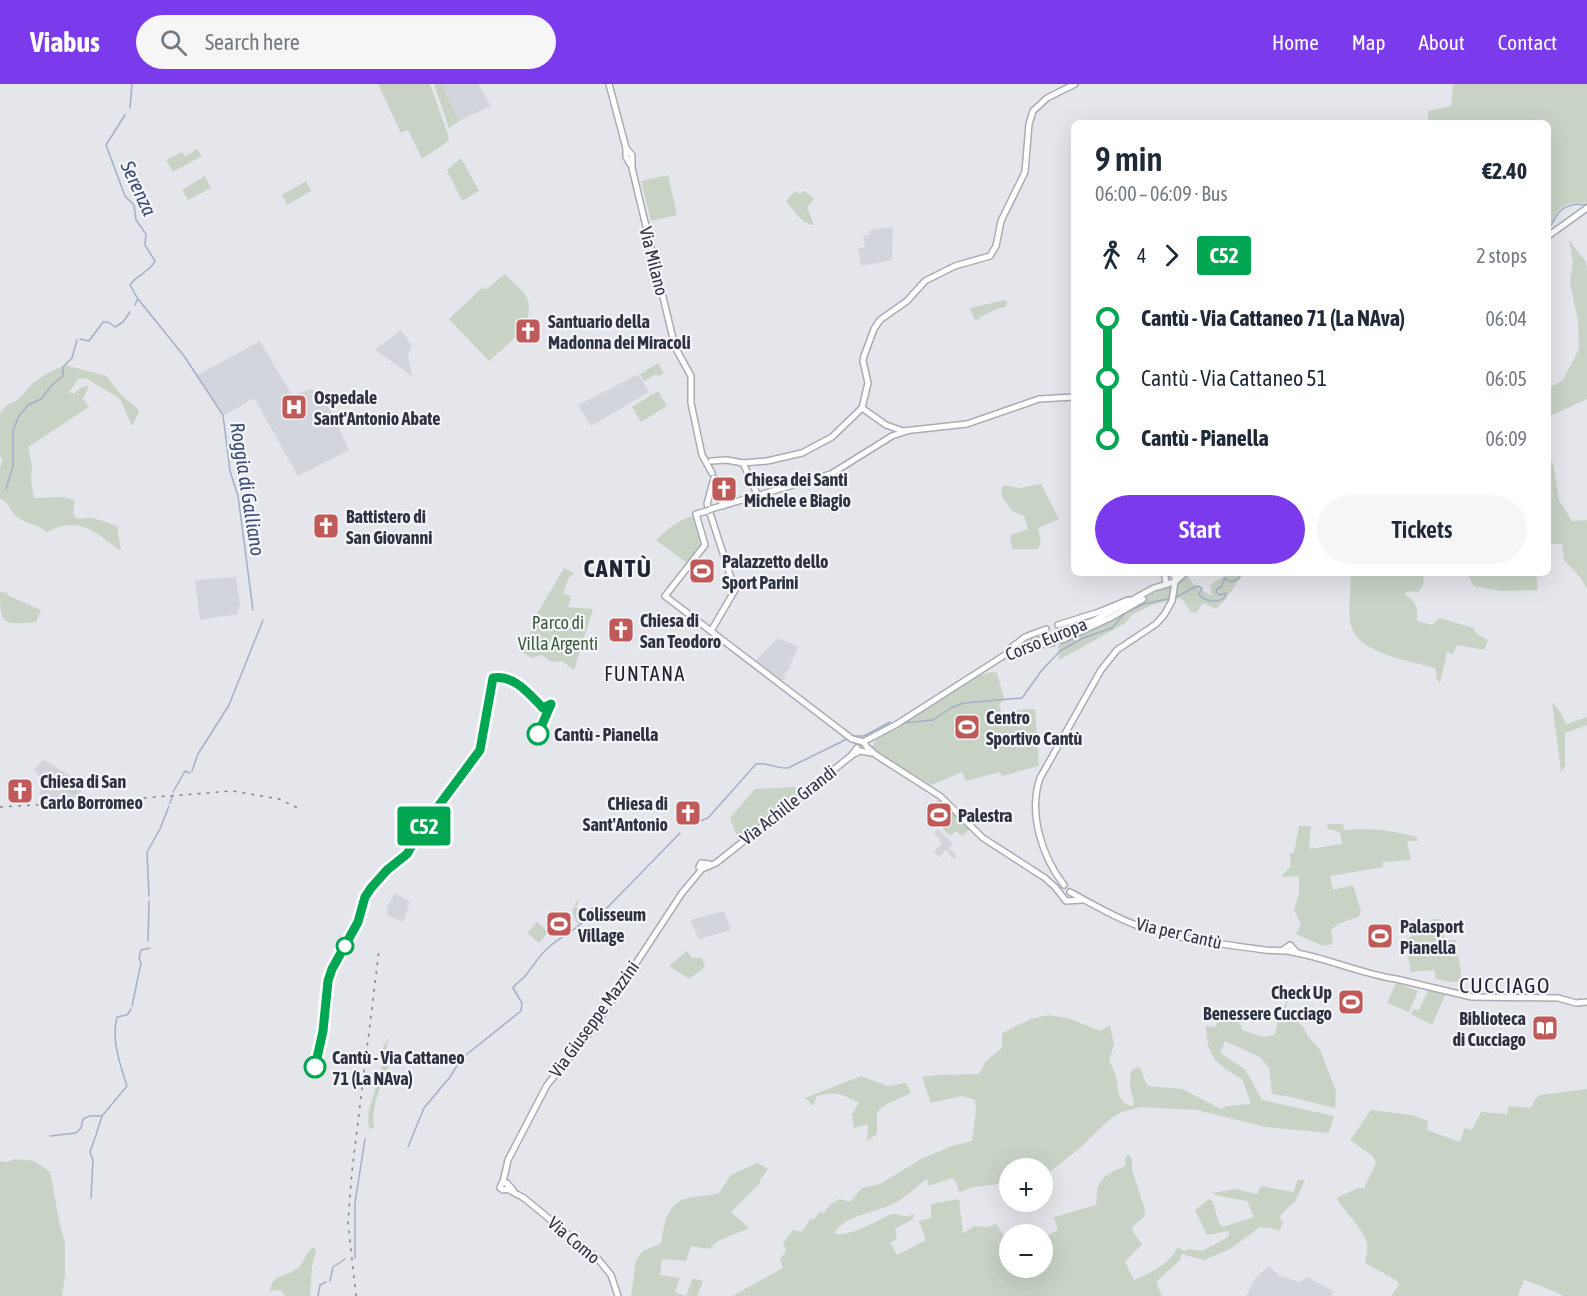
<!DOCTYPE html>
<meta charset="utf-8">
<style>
body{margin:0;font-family:"Asap Condensed",sans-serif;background:#f6f6f7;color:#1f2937;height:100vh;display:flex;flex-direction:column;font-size:22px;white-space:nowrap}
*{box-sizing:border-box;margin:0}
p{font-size:20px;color:#747a83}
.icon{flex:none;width:33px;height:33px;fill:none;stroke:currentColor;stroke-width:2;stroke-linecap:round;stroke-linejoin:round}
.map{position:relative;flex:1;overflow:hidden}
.details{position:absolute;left:1071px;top:36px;width:480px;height:456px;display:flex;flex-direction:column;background:#fff;border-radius:9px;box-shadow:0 6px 24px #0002}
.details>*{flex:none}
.badge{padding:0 12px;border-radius:4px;font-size:21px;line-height:39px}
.controls{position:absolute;left:999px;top:1074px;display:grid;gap:12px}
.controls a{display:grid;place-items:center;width:54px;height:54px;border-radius:50%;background:#fff;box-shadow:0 6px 24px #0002;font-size:30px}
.map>.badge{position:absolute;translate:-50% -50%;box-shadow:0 0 0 3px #fff}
.legs{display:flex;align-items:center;gap:9px;height:66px;padding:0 24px;font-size:20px}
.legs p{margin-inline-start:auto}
.overview{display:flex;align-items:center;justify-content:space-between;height:102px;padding:0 24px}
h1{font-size:33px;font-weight:600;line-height:45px}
.primary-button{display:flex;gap:12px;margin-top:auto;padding:12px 24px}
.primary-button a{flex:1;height:69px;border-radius:36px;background:#7c3aed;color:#fff;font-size:24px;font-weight:600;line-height:69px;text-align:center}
.primary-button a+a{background:#f6f6f7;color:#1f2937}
ul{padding:0 24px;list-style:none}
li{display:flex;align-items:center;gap:21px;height:60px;font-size:22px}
li i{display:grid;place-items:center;width:9px;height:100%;margin:0 8px;background:currentColor}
li i::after{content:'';width:15px;height:15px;margin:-8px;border:4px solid;border-radius:50%;background:#fff}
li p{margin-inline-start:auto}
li:first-child i{background:linear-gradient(#0000 50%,currentColor 0)}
li:last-child i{background:linear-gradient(currentColor 50%,#0000 0)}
header{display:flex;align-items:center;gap:36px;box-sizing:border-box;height:84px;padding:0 30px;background:#7c3aed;color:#fff}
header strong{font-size:28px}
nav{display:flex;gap:33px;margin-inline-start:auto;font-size:21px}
.search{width:420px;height:54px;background:#f6f6f7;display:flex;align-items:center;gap:15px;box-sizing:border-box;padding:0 21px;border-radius:33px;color:#747a83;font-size:22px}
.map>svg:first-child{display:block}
.built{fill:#d3d5dc}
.green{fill:#c8d3c6}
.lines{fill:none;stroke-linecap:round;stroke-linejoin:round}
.stream{stroke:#a4afc6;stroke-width:1.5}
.secondary-casing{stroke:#aaacb5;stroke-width:8}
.secondary{stroke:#fff;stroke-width:5}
.rail{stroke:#7f8492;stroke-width:1.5;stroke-dasharray:3 6;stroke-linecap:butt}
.secondary-bridge-casing{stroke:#aaacb5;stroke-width:8;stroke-linecap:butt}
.secondary-bridge{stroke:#fff;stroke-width:5}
.line-1-casing{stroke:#fff;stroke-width:14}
.line-1{stroke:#00a651;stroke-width:9}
.stop-1-dot{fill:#fff;stroke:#00a651;stroke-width:3}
.labels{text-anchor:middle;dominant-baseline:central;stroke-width:4.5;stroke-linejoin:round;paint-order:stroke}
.street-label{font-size:18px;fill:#2e3241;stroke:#f4f5f8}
.poi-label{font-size:18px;font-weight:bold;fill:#2e3241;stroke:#f4f5f8;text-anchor:start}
.park-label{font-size:18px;fill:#3d5b3d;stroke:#f4f5f8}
.stop-label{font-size:18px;font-weight:bold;fill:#2e3241;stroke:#f4f5f8;text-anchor:start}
.water-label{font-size:20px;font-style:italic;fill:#3c4b71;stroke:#f4f5f8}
.neighbourhood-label{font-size:20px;letter-spacing:1.5px;fill:#202332;stroke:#f4f5f8}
.quarter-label{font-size:21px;letter-spacing:1.5px;fill:#202332;stroke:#f4f5f8}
.district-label{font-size:24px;font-weight:bold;letter-spacing:1.5px;fill:#202332;stroke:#f4f5f8}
</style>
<header>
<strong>Viabus</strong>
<div class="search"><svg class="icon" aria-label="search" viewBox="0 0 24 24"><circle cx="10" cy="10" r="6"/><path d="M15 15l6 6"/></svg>Search here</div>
<nav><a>Home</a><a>Map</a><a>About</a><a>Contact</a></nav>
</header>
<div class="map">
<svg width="1587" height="1212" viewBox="0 0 1587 1212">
<rect width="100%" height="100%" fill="#e4e6eb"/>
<g class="built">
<polygon points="442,0 478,0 491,22 459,37"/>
<polygon points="893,143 892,176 861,182 858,164 865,163 863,152 870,151 869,146"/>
<polygon points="401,246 412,262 408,271 412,292 375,266"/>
<polygon points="260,257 292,311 312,305 326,315 349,366 298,392 254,314 225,331 197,291"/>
<polygon points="638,290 649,308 591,342 578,321"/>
<polygon points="236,493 240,519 237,530 200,536 195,496"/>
<polygon points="778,554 798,563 788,586 784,589 786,594 780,597 755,577"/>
<polygon points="44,676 84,700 79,712 58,718 40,718 41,695 34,685"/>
<polygon points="938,745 953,760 949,764 957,772 953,775 946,766 939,773 934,767 942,760 940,757 941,755 933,749"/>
<polygon points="395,809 410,818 403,838 387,831 387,823"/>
<polygon points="724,827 731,846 699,855 690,836"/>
<polygon points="1269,1182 1280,1192 1300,1198 1307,1193 1333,1207 1332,1212 1246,1212 1256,1193"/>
</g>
<g class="green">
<polygon points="378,0 430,0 449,54 447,58 422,75 408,46 401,49"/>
<polygon points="434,0 442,0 459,37 449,44"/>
<path d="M1453 0H1587V118C1581 120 1578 119 1572 119 1557 121 1556 134 1548 144V39H1428V27L1451 22Z"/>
<polygon points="197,65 202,72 173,88 166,76 182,68 185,73"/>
<polygon points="461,74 479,107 462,117 447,86"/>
<polygon points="668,91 677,131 651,137 641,97"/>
<polygon points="205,92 211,104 188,116 182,106"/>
<polygon points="306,97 311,107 287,121 282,111"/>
<path d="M795 107 799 110 804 107 814 115 807 123 814 141C801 140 794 126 786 117Z"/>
<polygon points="1569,156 1586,178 1587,188 1587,315 1548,333 1548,305 1563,296 1579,265 1578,237 1570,198 1573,179"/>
<path d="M505 190C511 197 523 206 527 214 537 241 507 260 489 277L449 235 483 203 486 206Z"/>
<polygon points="1005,216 1007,217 1006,223 999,224 980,233 979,236 974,235 970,224"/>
<polygon points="658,279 664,289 658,292 656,290 644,297 640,290"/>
<path d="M65 281 106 292 122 312 137 324 139 328 132 342 120 315 86 294 78 295 69 308 74 310 82 303 89 302 83 315 89 323 28 363 32 382 31 397 34 414 62 413 75 416 73 429 75 434C82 436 84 433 91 434 96 434 110 440 117 442L121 467C94 448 80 431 47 448 37 440 23 439 16 432 9 426 9 417 0 415V384L3 375 0 373V329L7 321 18 316 33 299 46 290Z"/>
<polygon points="658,307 667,322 641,338 632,323"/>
<polygon points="1548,374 1553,379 1559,416 1572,437 1587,436 1587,504 1579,492 1564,476 1562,460 1548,460"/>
<polygon points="1041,400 1059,435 1038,444 1041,458 1038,465 1012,465 1010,451 1028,445 1024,432 1012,427 1001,411 1003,401 1019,404"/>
<path d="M693 432 697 435 704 461 689 479H687L656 456C668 445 677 436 693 432Z"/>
<polygon points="564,484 574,489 568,495 563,510 571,512 568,523 593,525 574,586 562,577 552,578 542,571 532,574 522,568 526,562 535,533"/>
<polygon points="1229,489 1244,489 1225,516 1216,525 1203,519 1196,529 1191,528 1181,514 1152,521 1133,530 1124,540 1059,576 1058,559 1062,556 1131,522 1186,490 1195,502 1210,511 1212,511 1210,501"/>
<path d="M1351 489H1424L1423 502 1418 508 1407 507 1405 511C1417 519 1418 522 1417 537L1432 541 1440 534 1473 544 1478 551 1488 556 1484 566 1457 561 1453 570 1447 568 1440 599 1437 596 1435 584C1411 577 1358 570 1351 541 1348 529 1351 502 1351 489Z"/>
<polygon points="1467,489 1536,489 1538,506 1502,507 1474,502"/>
<path d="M0 508 8 509 7 511 41 526 36 538C4 541 0 542 0 508Z"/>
<polygon points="992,588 997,589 1004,614 999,621 1002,630 1016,626 1035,625 1039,682 1002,692 1000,688 966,697 962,688 931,701 874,667 873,662 875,657 971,594"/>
<polygon points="1552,618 1561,629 1566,640 1587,633 1587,641 1565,649 1565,683 1561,688"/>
<polygon points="63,692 81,700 76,711 58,703"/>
<polygon points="795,703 799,707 738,756 730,734 755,705"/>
<polygon points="940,714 970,745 962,752 956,747 950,752 943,745 952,734 936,718"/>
<polygon points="936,721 950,735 942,742 929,728"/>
<path d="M1327 740H1343L1344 746C1371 744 1390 746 1417 753L1418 757H1407L1411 776 1383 778V783L1330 792 1333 806 1353 801 1361 827 1358 833 1338 840 1331 846 1333 860 1323 862 1296 850 1301 841 1294 826 1299 810V792L1283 793V790L1291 782 1290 769H1294L1299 742H1311L1309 765 1342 760 1340 748 1328 745Z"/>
<path d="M580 815 576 823 588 831 578 841C574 833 572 831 573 823H576L575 819Z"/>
<polygon points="1433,835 1441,835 1445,856 1456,856 1462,897 1451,898 1436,895 1434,886 1411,888 1405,859 1416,846"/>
<polygon points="537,838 548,848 539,859 527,849"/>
<polygon points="687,867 692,874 702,874 705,883 689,895 669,882"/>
<polygon points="1396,899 1418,907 1409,928 1387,919"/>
<polygon points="1429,905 1446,909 1432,941 1411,930 1413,925 1419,926"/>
<path d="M1288 915 1286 925 1304 944 1308 952 1320 966 1336 1007 1335 1024 1291 1013 1272 1010 1269 984 1260 973 1225 957 1220 969 1245 985 1262 1016 1334 1032 1329 1049 1266 1043 1197 1026 1140 1023 1122 1028 1111 1034 1081 1063 1043 1093 1042 1084H1010L1009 1099 973 1103 960 1108 958 1106 957 1099 952 1094 929 1102 927 1095C914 1103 904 1117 888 1122 871 1129 845 1132 834 1149 844 1155 876 1138 887 1132 899 1126 901 1136 914 1130L913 1135 895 1145 897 1155 890 1159 897 1171 926 1156 919 1137 931 1134V1120L959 1115 963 1149 974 1142 987 1143 996 1140 1009 1158 1010 1184H1042L1043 1153 1058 1146 1054 1133 1096 1121C1097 1117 1096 1112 1097 1107 1099 1092 1114 1087 1125 1082L1126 1072 1128 1070 1132 1075V1086L1145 1126 1144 1133 1132 1143 1133 1148 1142 1160 1125 1178 1134 1196C1152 1188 1168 1181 1178 1163L1184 1167 1189 1165 1202 1167 1228 1153 1229 1147 1207 1151 1195 1126 1209 1115 1213 1118 1218 1137 1222 1143 1254 1133 1247 1117C1238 1115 1219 1113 1212 1109L1235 1105 1257 1110 1261 1102 1293 1108 1298 1096H1305L1295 1118 1281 1130 1280 1135 1283 1139 1279 1147 1271 1144 1260 1143 1230 1165 1204 1176 1181 1170 1180 1176 1156 1198 1162 1212H732L783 1184 780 1175 786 1167 783 1159 793 1146 802 1148 811 1134 813 1136 820 1128 824 1129 830 1121 840 1115 850 1118 862 1104 880 1100 923 1074 952 1062 972 1057 976 1026 975 1016 962 1012 931 1019 922 993 939 991 979 990 986 977 1002 964V950L1006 947 1031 935 1048 931 1068 934 1100 947 1110 941 1114 961 1109 976C1111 981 1115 988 1116 994 1119 1007 1117 1018 1132 1022L1134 1020C1132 1008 1127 998 1132 986L1138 983C1144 987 1143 997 1149 1002L1182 1005 1221 1025 1226 1022 1251 1020 1242 995C1216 980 1207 974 1206 942L1216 943 1217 935 1240 938 1242 946 1263 953 1275 951 1278 935Z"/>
<path d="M388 954 386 969 393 972C385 993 370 1019 374 1043L370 1046 368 1037 369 1026 383 979V963Z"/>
<path d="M861 992 888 1002 906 999 911 1009 885 1021 877 1028V1050L867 1057 868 1040 854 1044 852 1030 859 1019C842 1010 836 1007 817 1012L813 1022 805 1014Z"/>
<path d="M1587 1005V1212H1563C1560 1209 1532 1199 1524 1196L1518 1212H1391L1399 1201 1396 1196 1365 1179C1366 1173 1368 1166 1367 1160 1365 1146 1344 1128 1337 1114L1357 1104H1364L1376 1079 1374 1073 1350 1056 1371 1026 1411 1031 1428 1037 1427 1046 1460 1058 1465 1044 1472 1046 1481 1028 1507 1030 1509 1022 1531 1024 1535 1015 1540 1011Z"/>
<polygon points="15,1075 34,1077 50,1088 60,1141 65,1159 65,1191 62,1212 0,1212 0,1077 7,1078"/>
<path d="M757 1079 768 1085 760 1096V1099L731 1128 749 1144 718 1157 709 1165 691 1162 686 1177 662 1175 660 1191 680 1194 675 1208 686 1212H631L636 1176 643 1167 661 1159C663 1151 663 1143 666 1135 677 1107 696 1116 719 1109L731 1091Z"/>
<path d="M314 1163 316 1167 312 1183 310 1212H286L280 1206 270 1207C272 1189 287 1194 299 1183 305 1177 306 1168 314 1163Z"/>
<polygon points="693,1194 703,1197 697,1212 686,1212"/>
</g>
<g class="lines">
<g class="stream">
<polyline points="130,24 132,0"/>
<path d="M125 31 106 61 125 112 134 121 136 136 146 150 145 161 155 177C150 188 136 191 130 201L138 215 184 272 223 331 230 387 238 412 253 526"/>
<path d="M1548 146C1557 134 1556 125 1572 121 1578 119 1581 122 1587 120"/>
<polyline points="1548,161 1548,171"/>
<polyline points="135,221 137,216"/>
<polyline points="80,255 89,257 103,238 108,238 115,243 123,238 130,228"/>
<polyline points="6,405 13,382 13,346 19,332 28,321 41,315 53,300 63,292 63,283 72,274 77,256"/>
<path d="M1176 513 1197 502 1202 504 1199 510C1205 518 1217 520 1225 513L1226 509 1220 511 1216 508 1217 505 1221 503 1225 494 1231 498 1239 494 1241 489"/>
<polyline points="904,639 933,636 951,624 964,619 1022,614 1042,586 1060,567 1083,554 1112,544 1125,529 1144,520 1167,515"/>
<polyline points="853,652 864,652 890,638"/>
<polyline points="192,687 198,670 229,621 263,536"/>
<polyline points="173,708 185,687 190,689"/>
<polyline points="170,719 172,713"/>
<path d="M692 740 708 734 756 680C767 678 777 685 788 684L847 655"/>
<polyline points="149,812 147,768 160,745 169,722"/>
<polyline points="148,857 149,817"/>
<polyline points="132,922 141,879 139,874 141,866 150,864"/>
<polyline points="50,1052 76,1049 81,1044 83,1035 90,1032 102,1032"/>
<path d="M408 1063 424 1024 450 993 461 975 521 927 522 919 513 904C516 899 522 896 526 891 534 881 540 870 550 862 564 850 585 843 591 825L594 824 602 829 680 749"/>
<path d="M91 1114 93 1076 90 1068 96 1051 102 1032 127 1002C120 980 111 956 117 933L127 931 131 925"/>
<polyline points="355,1174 355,1119 365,1055"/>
<polyline points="330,1197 333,1183 345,1175"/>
<polyline points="318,1212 320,1201 326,1198"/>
</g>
<defs>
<g id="secondary">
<polyline points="609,0 626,64 626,73 630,80"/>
<polyline points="626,64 632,71 632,84 675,263 691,292 691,319 702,371 712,389"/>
<polyline points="1548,152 1587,124"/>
<polyline points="862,324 886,341 903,347 967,340 1039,315 1074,313"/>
<polyline points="711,377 727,376 743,379 767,377 802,369 832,353 862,324 868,299 863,277 864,272 874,245 880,236 907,217 925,197 955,182 990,172 996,162 1001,137 1025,88 1029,40 1033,27 1047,14 1075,0"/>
<polyline points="743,379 758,412"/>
<polyline points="714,395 723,422"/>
<polyline points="711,425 831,390 892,352 907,347"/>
<polyline points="707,427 696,430 705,461 665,512 852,655 864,658 866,662"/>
<polyline points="1165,493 1166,499 1173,499 1176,493 1171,489"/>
<polyline points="1176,497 1185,489"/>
<polyline points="1058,541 1099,528 1128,516"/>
<polyline points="711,547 735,506 707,420 714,394"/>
<polyline points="1062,556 1110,534 1143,515"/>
<polyline points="1011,564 1025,553 1046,545"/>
<polyline points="1011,570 1033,562 1052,559"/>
<polyline points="863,658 897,640 1011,567 1095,536 1154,504 1168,500"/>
<polyline points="867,663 876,671 940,712 983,754 1045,794 1055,803 1066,817 1083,816"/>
<polyline points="852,671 860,667 872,669"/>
<polyline points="699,783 701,779 709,780"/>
<path d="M1064 801C1042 773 1028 729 1040 694L1101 586 1117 566 1156 540 1164 531 1172 517 1175 498"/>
<path d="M1070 808C1097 823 1127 840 1157 848 1192 857 1229 861 1265 866 1274 867 1283 866 1292 868 1327 874 1362 890 1396 895L1472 913 1558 914 1576 919 1587 918"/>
<polyline points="1283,866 1290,861 1297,869"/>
<polyline points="503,1098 508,1076 547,1001 595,942 682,809 702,785 716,779 851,672 857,664"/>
<polyline points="507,1105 524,1114 598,1175 611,1191 618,1212"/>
<polyline points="507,1105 503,1106 500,1104 502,1099 507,1099 513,1106"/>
</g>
</defs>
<use href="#secondary" class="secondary-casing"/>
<use href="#secondary" class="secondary"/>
<g class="rail">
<polyline points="0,723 119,716 232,707 279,715 300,725"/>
<polyline points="356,1212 348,1138 352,1087 379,866"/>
</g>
<defs>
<polyline id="secondary-bridge" points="707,427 711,425"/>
</defs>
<use href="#secondary-bridge" class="secondary-bridge-casing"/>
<use href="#secondary-bridge" class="secondary-bridge"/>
</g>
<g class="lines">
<defs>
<path id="line-1" d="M315 983 323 947 328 897 332 885 358 838 365 813 371 804 387 786 407 770 420 747 480 666 493 594C514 590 530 611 543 624L551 620 538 650"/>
</defs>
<use href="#line-1" class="line-1-casing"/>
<use href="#line-1" class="line-1"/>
</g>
<defs>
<symbol id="church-square" viewBox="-11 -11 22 22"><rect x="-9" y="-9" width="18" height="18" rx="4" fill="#c05a59" stroke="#f4f5f8"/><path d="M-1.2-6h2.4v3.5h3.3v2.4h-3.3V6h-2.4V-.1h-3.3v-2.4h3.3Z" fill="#fff"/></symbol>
<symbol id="hospital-square" viewBox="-11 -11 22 22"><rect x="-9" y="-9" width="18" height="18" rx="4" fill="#c05a59" stroke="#f4f5f8"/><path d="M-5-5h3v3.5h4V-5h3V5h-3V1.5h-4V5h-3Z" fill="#fff"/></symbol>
<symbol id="stadium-square" viewBox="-11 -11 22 22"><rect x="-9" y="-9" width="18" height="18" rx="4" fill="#c05a59" stroke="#f4f5f8"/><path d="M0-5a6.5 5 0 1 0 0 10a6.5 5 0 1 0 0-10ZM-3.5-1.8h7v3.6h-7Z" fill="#fff"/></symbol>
<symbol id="library-square" viewBox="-11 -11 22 22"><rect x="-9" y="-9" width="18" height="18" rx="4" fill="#c05a59" stroke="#f4f5f8"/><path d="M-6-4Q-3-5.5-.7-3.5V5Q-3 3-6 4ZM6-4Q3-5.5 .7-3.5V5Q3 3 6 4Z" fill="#fff"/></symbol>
</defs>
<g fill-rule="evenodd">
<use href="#church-square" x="513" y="232" width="30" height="30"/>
<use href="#hospital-square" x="279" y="308" width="30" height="30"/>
<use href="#church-square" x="709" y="390" width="30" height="30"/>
<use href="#church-square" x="311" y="427" width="30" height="30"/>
<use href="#stadium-square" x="687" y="472" width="30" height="30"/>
<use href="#church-square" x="606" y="531" width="30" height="30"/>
<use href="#stadium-square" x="952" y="628" width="30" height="30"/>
<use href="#church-square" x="5" y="692" width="30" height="30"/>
<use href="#church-square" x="673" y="714" width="30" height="30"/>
<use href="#stadium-square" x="924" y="716" width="30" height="30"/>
<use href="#stadium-square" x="544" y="825" width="30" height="30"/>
<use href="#stadium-square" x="1365" y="837" width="30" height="30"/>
<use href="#stadium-square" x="1336" y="903" width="30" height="30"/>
<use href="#library-square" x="1530" y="929" width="30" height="30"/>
</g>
<g class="stop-1-dot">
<circle cx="538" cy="650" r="10"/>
<circle cx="345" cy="862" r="8"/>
<circle cx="315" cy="983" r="10"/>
</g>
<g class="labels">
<g class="street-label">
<text transform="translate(654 177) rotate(76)">Via Milano</text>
<text transform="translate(1046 555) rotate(-22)">Corso Europa</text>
<text transform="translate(788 721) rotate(-38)">Via Achille Grandi</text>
<text transform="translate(1179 849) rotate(13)">Via per Cantù</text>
<text transform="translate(594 935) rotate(-54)">Via Giuseppe Mazzini</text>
<text transform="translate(574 1156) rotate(40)">Via Como</text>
</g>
<g class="poi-label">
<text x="548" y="237">Santuario della<tspan x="548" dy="21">Madonna dei Miracoli</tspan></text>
<text x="314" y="313">Ospedale<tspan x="314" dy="21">Sant'Antonio Abate</tspan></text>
<text x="744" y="395">Chiesa dei Santi<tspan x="744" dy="21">Michele e Biagio</tspan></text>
<text x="346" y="432">Battistero di<tspan x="346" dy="21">San Giovanni</tspan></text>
<text x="722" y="477">Palazzetto dello<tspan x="722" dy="21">Sport Parini</tspan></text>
<text x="640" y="536">Chiesa di<tspan x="640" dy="21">San Teodoro</tspan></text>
<text x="986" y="633">Centro<tspan x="986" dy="21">Sportivo Cantù</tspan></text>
<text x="40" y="697">Chiesa di San<tspan x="40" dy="21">Carlo Borromeo</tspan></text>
<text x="668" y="719" text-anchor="end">CHiesa di<tspan x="668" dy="21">Sant'Antonio</tspan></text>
<text x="958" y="731">Palestra</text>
<text x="578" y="830">Colisseum<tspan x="578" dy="21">Village</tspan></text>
<text x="1400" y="842">Palasport<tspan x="1400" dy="21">Pianella</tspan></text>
<text x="1332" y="908" text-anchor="end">Check Up<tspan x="1332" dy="21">Benessere Cucciago</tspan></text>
<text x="1526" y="934" text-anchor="end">Biblioteca<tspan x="1526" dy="21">di Cucciago</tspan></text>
</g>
<g class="park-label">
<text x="558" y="538">Parco di<tspan x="558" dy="21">Villa Argenti</tspan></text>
</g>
<g class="stop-label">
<text x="554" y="650">Cantù - Pianella</text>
<text x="332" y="973">Cantù - Via Cattaneo<tspan x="332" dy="21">71 (La NAva)</tspan></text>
</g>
<g class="water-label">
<text transform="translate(139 104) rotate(65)">Serenza</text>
<text transform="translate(248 405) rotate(81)">Roggia di Galliano</text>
</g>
<g class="neighbourhood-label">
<text x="645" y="589">FUNTANA</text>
</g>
<g class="quarter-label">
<text x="1505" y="901">CUCCIAGO</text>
</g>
<g class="district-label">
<text x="618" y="484">CANTÙ</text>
</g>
</g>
</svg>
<div class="controls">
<a>+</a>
<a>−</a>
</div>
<b class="badge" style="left:424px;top:742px;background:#00a651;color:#fff">C52</b>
<section class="details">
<div class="overview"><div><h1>9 min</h1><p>06:00 – 06:09 · Bus</p></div><b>€2.40</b></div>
<div class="legs"><svg class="icon" aria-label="walk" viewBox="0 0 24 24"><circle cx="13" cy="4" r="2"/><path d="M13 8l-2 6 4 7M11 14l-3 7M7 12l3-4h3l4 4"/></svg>4<svg class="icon" aria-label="forward" viewBox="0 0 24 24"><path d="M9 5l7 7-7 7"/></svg><b class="badge" style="background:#00a651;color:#fff">C52</b><p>2 stops</p></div>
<ul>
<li><i style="color:#00a651"></i><b>Cantù - Via Cattaneo 71 (La NAva)</b><p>06:04</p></li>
<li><i style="color:#00a651"></i><span>Cantù - Via Cattaneo 51</span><p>06:05</p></li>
<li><i style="color:#00a651"></i><b>Cantù - Pianella</b><p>06:09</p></li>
</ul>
<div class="primary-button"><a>Start</a><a>Tickets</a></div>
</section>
</div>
